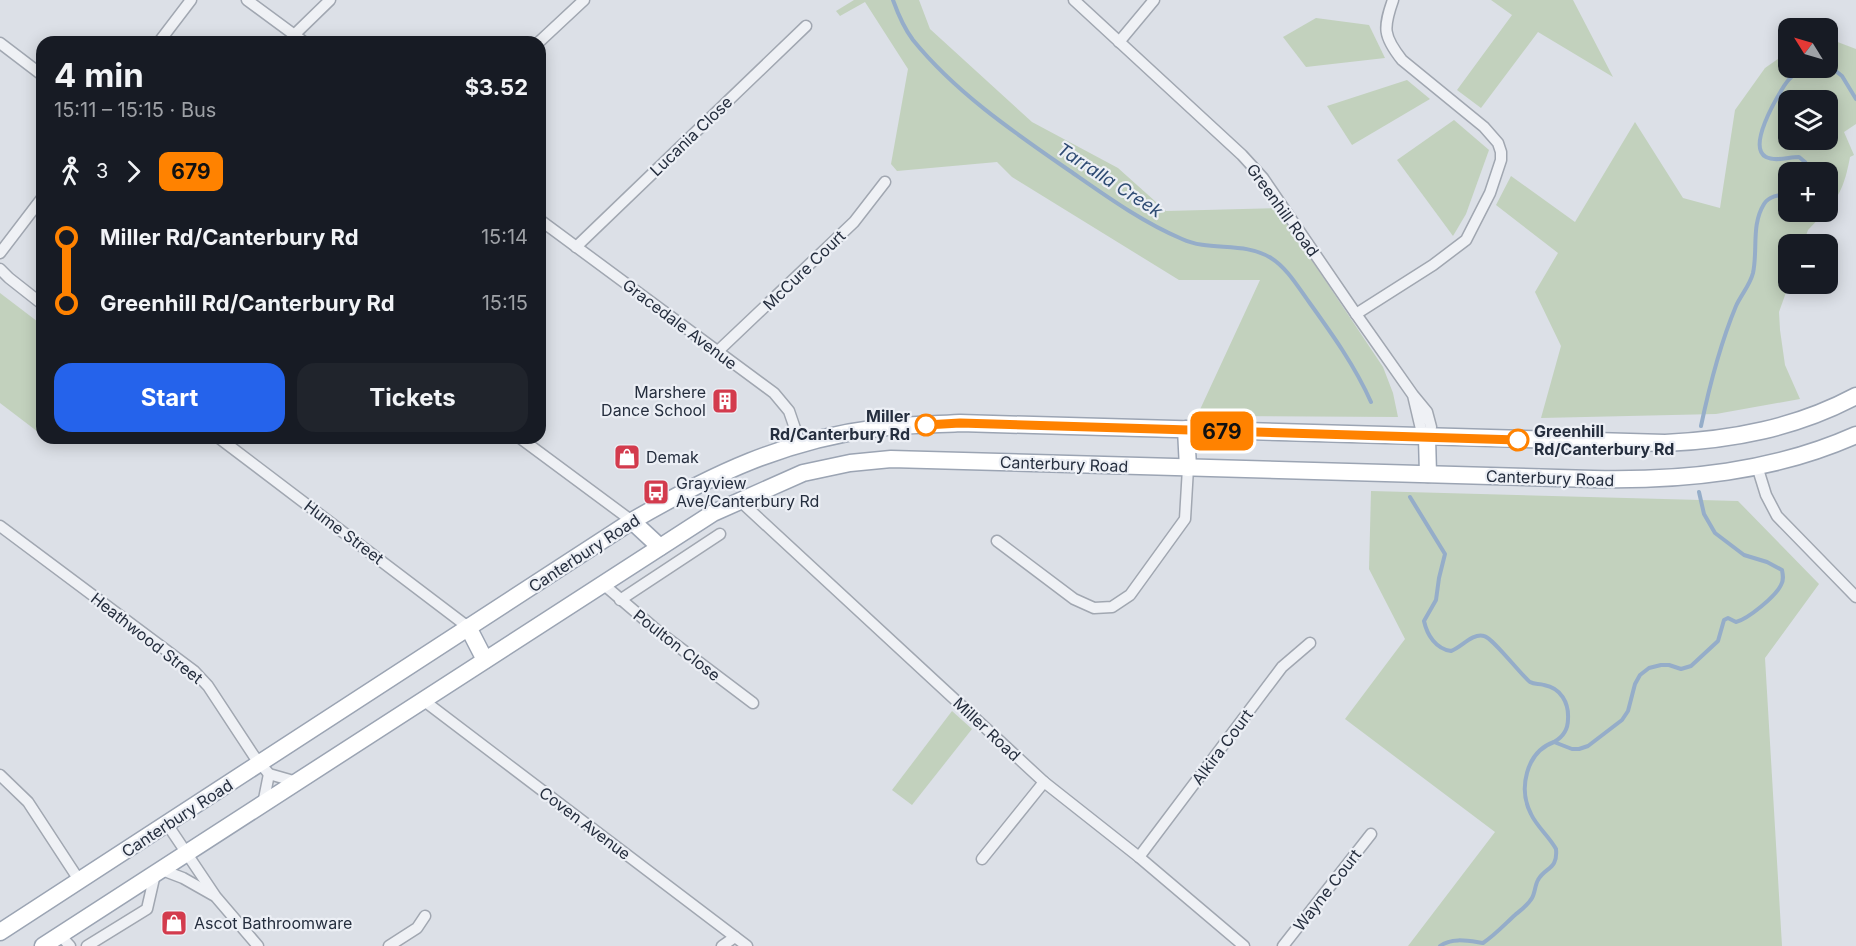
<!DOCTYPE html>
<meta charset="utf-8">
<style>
body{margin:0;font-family:Inter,sans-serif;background:#20242c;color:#f1f3f6;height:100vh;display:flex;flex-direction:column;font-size:22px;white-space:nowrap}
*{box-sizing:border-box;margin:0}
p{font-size:20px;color:#9ea1a6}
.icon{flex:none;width:33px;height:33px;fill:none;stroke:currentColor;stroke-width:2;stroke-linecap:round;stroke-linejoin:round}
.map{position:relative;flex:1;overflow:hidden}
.sheet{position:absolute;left:36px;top:36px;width:510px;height:408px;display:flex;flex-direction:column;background:#171b24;border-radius:18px;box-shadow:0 3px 15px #0003}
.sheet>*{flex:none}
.badge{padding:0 12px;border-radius:9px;font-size:21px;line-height:39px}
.needle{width:39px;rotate:307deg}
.controls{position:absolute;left:1778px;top:18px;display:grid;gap:12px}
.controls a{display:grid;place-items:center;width:60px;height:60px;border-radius:12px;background:#171b24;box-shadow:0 3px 15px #0003;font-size:30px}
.map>.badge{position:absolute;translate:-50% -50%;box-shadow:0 0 0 3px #fff}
.legs{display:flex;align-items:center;gap:9px;height:66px;padding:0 18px;font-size:20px}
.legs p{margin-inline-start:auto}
.head{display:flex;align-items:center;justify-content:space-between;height:102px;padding:0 18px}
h1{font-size:33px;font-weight:700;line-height:45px}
.action{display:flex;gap:12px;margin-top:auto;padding:12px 18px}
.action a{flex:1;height:69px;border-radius:18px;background:#2563eb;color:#fff;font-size:24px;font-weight:700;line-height:69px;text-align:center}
.action a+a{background:#20242c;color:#f1f3f6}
ul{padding:0 18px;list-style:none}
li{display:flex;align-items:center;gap:21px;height:66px;font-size:22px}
li i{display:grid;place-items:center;width:9px;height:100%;margin:0 8px;background:currentColor}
li i::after{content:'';width:15px;height:15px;margin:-8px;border:4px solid;border-radius:50%;background:#171b24}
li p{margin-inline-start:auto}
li:first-child i{background:linear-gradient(#0000 50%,currentColor 0)}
li:last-child i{background:linear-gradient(currentColor 50%,#0000 0)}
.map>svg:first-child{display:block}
.green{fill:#c2d1bd;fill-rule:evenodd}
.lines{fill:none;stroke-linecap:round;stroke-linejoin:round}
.stream{stroke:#95adc9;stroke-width:4}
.street-casing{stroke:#a1a7b1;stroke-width:13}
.primary-casing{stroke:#9ba4b3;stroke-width:19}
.street{stroke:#eff1f5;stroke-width:10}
.primary{stroke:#fff;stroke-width:16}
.line-1-casing{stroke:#fff;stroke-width:14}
.line-1{stroke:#ff8200;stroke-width:9}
.stop-1-dot{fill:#fff;stroke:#ff8200;stroke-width:3}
.labels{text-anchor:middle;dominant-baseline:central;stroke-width:4.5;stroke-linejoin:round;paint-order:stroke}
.street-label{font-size:16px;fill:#252e3e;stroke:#eceff5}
.poi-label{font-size:16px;fill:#252e3e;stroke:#eceff5;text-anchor:start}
.stop-label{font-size:16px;font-weight:bold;fill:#252e3e;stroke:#eceff5;text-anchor:end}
.water-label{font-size:18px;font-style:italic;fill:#2e4b73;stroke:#eceff5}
</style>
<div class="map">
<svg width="1856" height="946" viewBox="0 0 1856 946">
<rect width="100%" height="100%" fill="#dce0e7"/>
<g class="green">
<polygon points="854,0 919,0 930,29 1032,122 1118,168 1166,211 1277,208 1383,367 1393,393 1398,417 1197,416 1260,280 1179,280 1012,177 997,162 897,171 891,164 908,69 865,2 840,16 836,11"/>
<polygon points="1491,0 1573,0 1613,77 1538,32 1481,108 1457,90 1512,15"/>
<polygon points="1316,18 1369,25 1385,58 1306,67 1283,37"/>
<path d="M1827 38 1856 49V124L1844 132 1854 155 1850 157C1846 178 1842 194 1827 210V172H1788V212H1825L1808 230 1803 244H1788L1789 284 1779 312 1780 330 1785 365 1800 399 1716 414 1541 418 1561 346 1535 292 1558 253 1496 205 1511 176 1575 222 1635 122 1683 198 1720 208 1735 110 1765 68 1788 52V68H1827ZM1788 100H1827V140H1788Z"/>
<polygon points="1407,80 1430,99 1352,145 1327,106"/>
<polygon points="1454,120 1489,150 1466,214 1453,236 1397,160"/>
<polygon points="0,293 42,325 42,435 0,403"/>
<polygon points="1371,491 1738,501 1819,584 1765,658 1782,946 1408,946 1495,832 1345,719 1405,639 1369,569"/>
<polygon points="952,711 972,729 912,805 892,790"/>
</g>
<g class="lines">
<g class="stream">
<path d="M893 0C898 14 904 28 913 40 956 93 1015 133 1070 171 1106 196 1142 222 1182 239 1210 252 1244 241 1271 258 1287 268 1298 287 1309 302 1332 334 1355 366 1371 402"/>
<polyline points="1827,64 1842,76 1856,99"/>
<path d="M1804 68C1796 72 1789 78 1784 86 1776 99 1747 147 1766 157 1775 162 1789 157 1799 157L1805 162 1810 172"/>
<path d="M1701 426C1709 388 1721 342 1736 306 1741 295 1750 285 1753 273 1758 250 1751 225 1764 204 1769 196 1779 195 1788 194"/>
<path d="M1410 497 1445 554 1439 578 1436 600 1424 621C1427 635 1436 649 1451 651 1462 647 1472 633 1484 636 1493 638 1520 674 1530 682 1535 685 1539 683 1544 685 1561 688 1569 703 1568 719 1568 730 1563 737 1554 742"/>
<path d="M1440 946C1452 937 1469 941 1483 943 1495 935 1504 925 1515 915 1521 910 1528 905 1532 898 1535 893 1535 885 1538 880 1545 867 1558 870 1556 849 1549 836 1537 827 1531 814 1518 789 1526 752 1554 742L1572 749H1579L1588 746 1622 720 1628 711 1635 684 1640 675 1649 668 1661 665H1669L1681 669 1691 666 1718 641 1724 620 1728 618 1736 622C1748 619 1776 596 1781 585 1784 580 1783 575 1782 570L1767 562 1744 555 1715 533 1704 514 1699 492"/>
</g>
<defs>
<g id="street">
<polyline points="247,0 304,42"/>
<polyline points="1074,0 1242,155 1263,178 1356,314 1413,395 1427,412 1431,427 1427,437 1421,429 1413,395"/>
<polyline points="294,35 330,0"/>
<polyline points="159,42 191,0"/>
<polyline points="539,42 584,0"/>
<polyline points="1119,42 1154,0"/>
<polyline points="0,43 42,75"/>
<polyline points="540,220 774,393 789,411 800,443"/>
<polyline points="576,247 806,26"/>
<polyline points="0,253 42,198"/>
<polyline points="0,269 9,278 42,304"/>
<path d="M1356 314 1433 265 1466 240 1490 193 1501 160V152L1498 143 1484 127 1402 60C1383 36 1383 28 1393 0"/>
<polyline points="717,352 854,222 885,182"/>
<polyline points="219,438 468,627"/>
<polyline points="520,438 632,521"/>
<polyline points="1757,466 1766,495 1777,516 1856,597"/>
<polyline points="739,500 1044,782 1139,857 1244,946"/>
<polyline points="0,526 194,671 208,686 254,756 269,774 297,782"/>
<polyline points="997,541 1074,599 1094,608 1112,607 1130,595 1185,519 1188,468"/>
<polyline points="603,584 659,632 753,703"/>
<polyline points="620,600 720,534"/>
<polyline points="423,700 747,946"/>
<polyline points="0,775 28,802 79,880"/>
<polyline points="263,804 269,774"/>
<polyline points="167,824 216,897 258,946"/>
<polyline points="1139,857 1282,667 1310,643"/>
<polyline points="982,859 1044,782"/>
<polyline points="162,870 183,878 213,895"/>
<polyline points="60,935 70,946"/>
<polyline points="87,946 147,909 155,874"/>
<polyline points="389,946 417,928 425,916"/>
<polyline points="722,946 735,937"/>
<polyline points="1283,946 1371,834"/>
</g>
<g id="primary">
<polyline points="1186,429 1188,468"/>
<polyline points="1427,437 1428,474"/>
<polyline points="632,521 660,547"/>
<polyline points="468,627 485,660"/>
<path d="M0 932 632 521C713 474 784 440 878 428 905 424 933 425 960 423L1665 443C1732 440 1796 428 1856 396"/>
<path d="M43 946 713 513 803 473 850 463 891 459 1593 479C1683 481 1773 472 1856 435"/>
</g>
</defs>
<use href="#street" class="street-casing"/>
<use href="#primary" class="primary-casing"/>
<use href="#street" class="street"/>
<use href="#primary" class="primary"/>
</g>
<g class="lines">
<defs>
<polyline id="line-1" points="926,425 960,423 1518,440"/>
</defs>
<use href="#line-1" class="line-1-casing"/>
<use href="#line-1" class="line-1"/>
</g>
<defs>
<symbol id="building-square" viewBox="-11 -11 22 22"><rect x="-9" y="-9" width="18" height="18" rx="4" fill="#d33b4d" stroke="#eceff5"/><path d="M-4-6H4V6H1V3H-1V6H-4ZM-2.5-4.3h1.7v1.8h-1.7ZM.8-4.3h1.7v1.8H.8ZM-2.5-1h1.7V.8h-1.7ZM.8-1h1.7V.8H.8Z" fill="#fff"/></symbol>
<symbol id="shop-square" viewBox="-11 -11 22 22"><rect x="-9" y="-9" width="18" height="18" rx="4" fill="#d33b4d" stroke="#eceff5"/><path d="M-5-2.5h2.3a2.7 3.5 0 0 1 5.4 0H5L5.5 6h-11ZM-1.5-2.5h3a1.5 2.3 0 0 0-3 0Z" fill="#fff"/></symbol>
<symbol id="bus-square" viewBox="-11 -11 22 22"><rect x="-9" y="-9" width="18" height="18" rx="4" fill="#d33b4d" stroke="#eceff5"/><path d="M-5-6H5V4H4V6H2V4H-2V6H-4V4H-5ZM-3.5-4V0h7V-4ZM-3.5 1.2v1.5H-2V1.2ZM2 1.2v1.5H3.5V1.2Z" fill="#fff"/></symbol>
</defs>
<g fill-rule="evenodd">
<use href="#building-square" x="710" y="386" width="30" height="30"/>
<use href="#shop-square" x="612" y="442" width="30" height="30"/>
<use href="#bus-square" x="641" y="477" width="30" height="30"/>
<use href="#shop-square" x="159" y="908" width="30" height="30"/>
</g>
<g class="stop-1-dot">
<circle cx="926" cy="425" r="10"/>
<circle cx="1518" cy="440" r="10"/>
</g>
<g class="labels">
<g class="street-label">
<text transform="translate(691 136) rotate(-44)">Lucania Close</text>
<text transform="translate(1283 210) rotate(54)">Greenhill Road</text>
<text transform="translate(804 270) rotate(-44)">McCure Court</text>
<text transform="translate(680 324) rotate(37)">Gracedale Avenue</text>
<text transform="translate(1064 464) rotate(2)">Canterbury Road</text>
<text transform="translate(1550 478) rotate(2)">Canterbury Road</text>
<text transform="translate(344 532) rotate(37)">Hume Street</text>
<text transform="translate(584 553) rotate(-33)">Canterbury Road</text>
<text transform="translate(147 638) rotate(38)">Heathwood Street</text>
<text transform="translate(677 645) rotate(38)">Poulton Close</text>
<text transform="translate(987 729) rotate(43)">Miller Road</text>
<text transform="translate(1222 747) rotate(-53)">Alkira Court</text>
<text transform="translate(177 818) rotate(-33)">Canterbury Road</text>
<text transform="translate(585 823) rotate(37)">Coven Avenue</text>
<text transform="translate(1327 890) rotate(-52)">Wayne Court</text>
</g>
<g class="poi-label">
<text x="706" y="392" text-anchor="end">Marshere<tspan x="706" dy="18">Dance School</tspan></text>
<text x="646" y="457">Demak</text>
<text x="676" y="483">Grayview<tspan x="676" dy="18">Ave/Canterbury Rd</tspan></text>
<text x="194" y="923">Ascot Bathroomware</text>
</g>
<g class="stop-label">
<text x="910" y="416">Miller<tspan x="910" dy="18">Rd/Canterbury Rd</tspan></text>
<text x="1534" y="431" text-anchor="start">Greenhill<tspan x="1534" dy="18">Rd/Canterbury Rd</tspan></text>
</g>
<g class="water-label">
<text transform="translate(1110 180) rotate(33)">Tarralla Creek</text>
</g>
</g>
</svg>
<div class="controls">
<a><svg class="needle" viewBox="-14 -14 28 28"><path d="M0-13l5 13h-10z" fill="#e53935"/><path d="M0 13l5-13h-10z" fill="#9ea1a6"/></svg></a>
<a><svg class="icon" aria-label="layers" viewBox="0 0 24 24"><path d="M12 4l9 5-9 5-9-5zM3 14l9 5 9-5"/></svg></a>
<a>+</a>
<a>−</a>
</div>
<b class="badge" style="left:1222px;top:431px;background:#ff8200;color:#111">679</b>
<section class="sheet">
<div class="head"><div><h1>4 min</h1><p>15:11 – 15:15 · Bus</p></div><b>$3.52</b></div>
<div class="legs"><svg class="icon" aria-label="walk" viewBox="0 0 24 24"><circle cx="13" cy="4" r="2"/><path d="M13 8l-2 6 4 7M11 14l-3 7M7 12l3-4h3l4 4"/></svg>3<svg class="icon" aria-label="forward" viewBox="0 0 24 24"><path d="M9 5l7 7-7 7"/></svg><b class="badge" style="background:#ff8200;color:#111">679</b></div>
<ul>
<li><i style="color:#ff8200"></i><b>Miller Rd/Canterbury Rd</b><p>15:14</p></li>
<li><i style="color:#ff8200"></i><b>Greenhill Rd/Canterbury Rd</b><p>15:15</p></li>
</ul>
<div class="action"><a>Start</a><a>Tickets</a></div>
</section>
</div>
